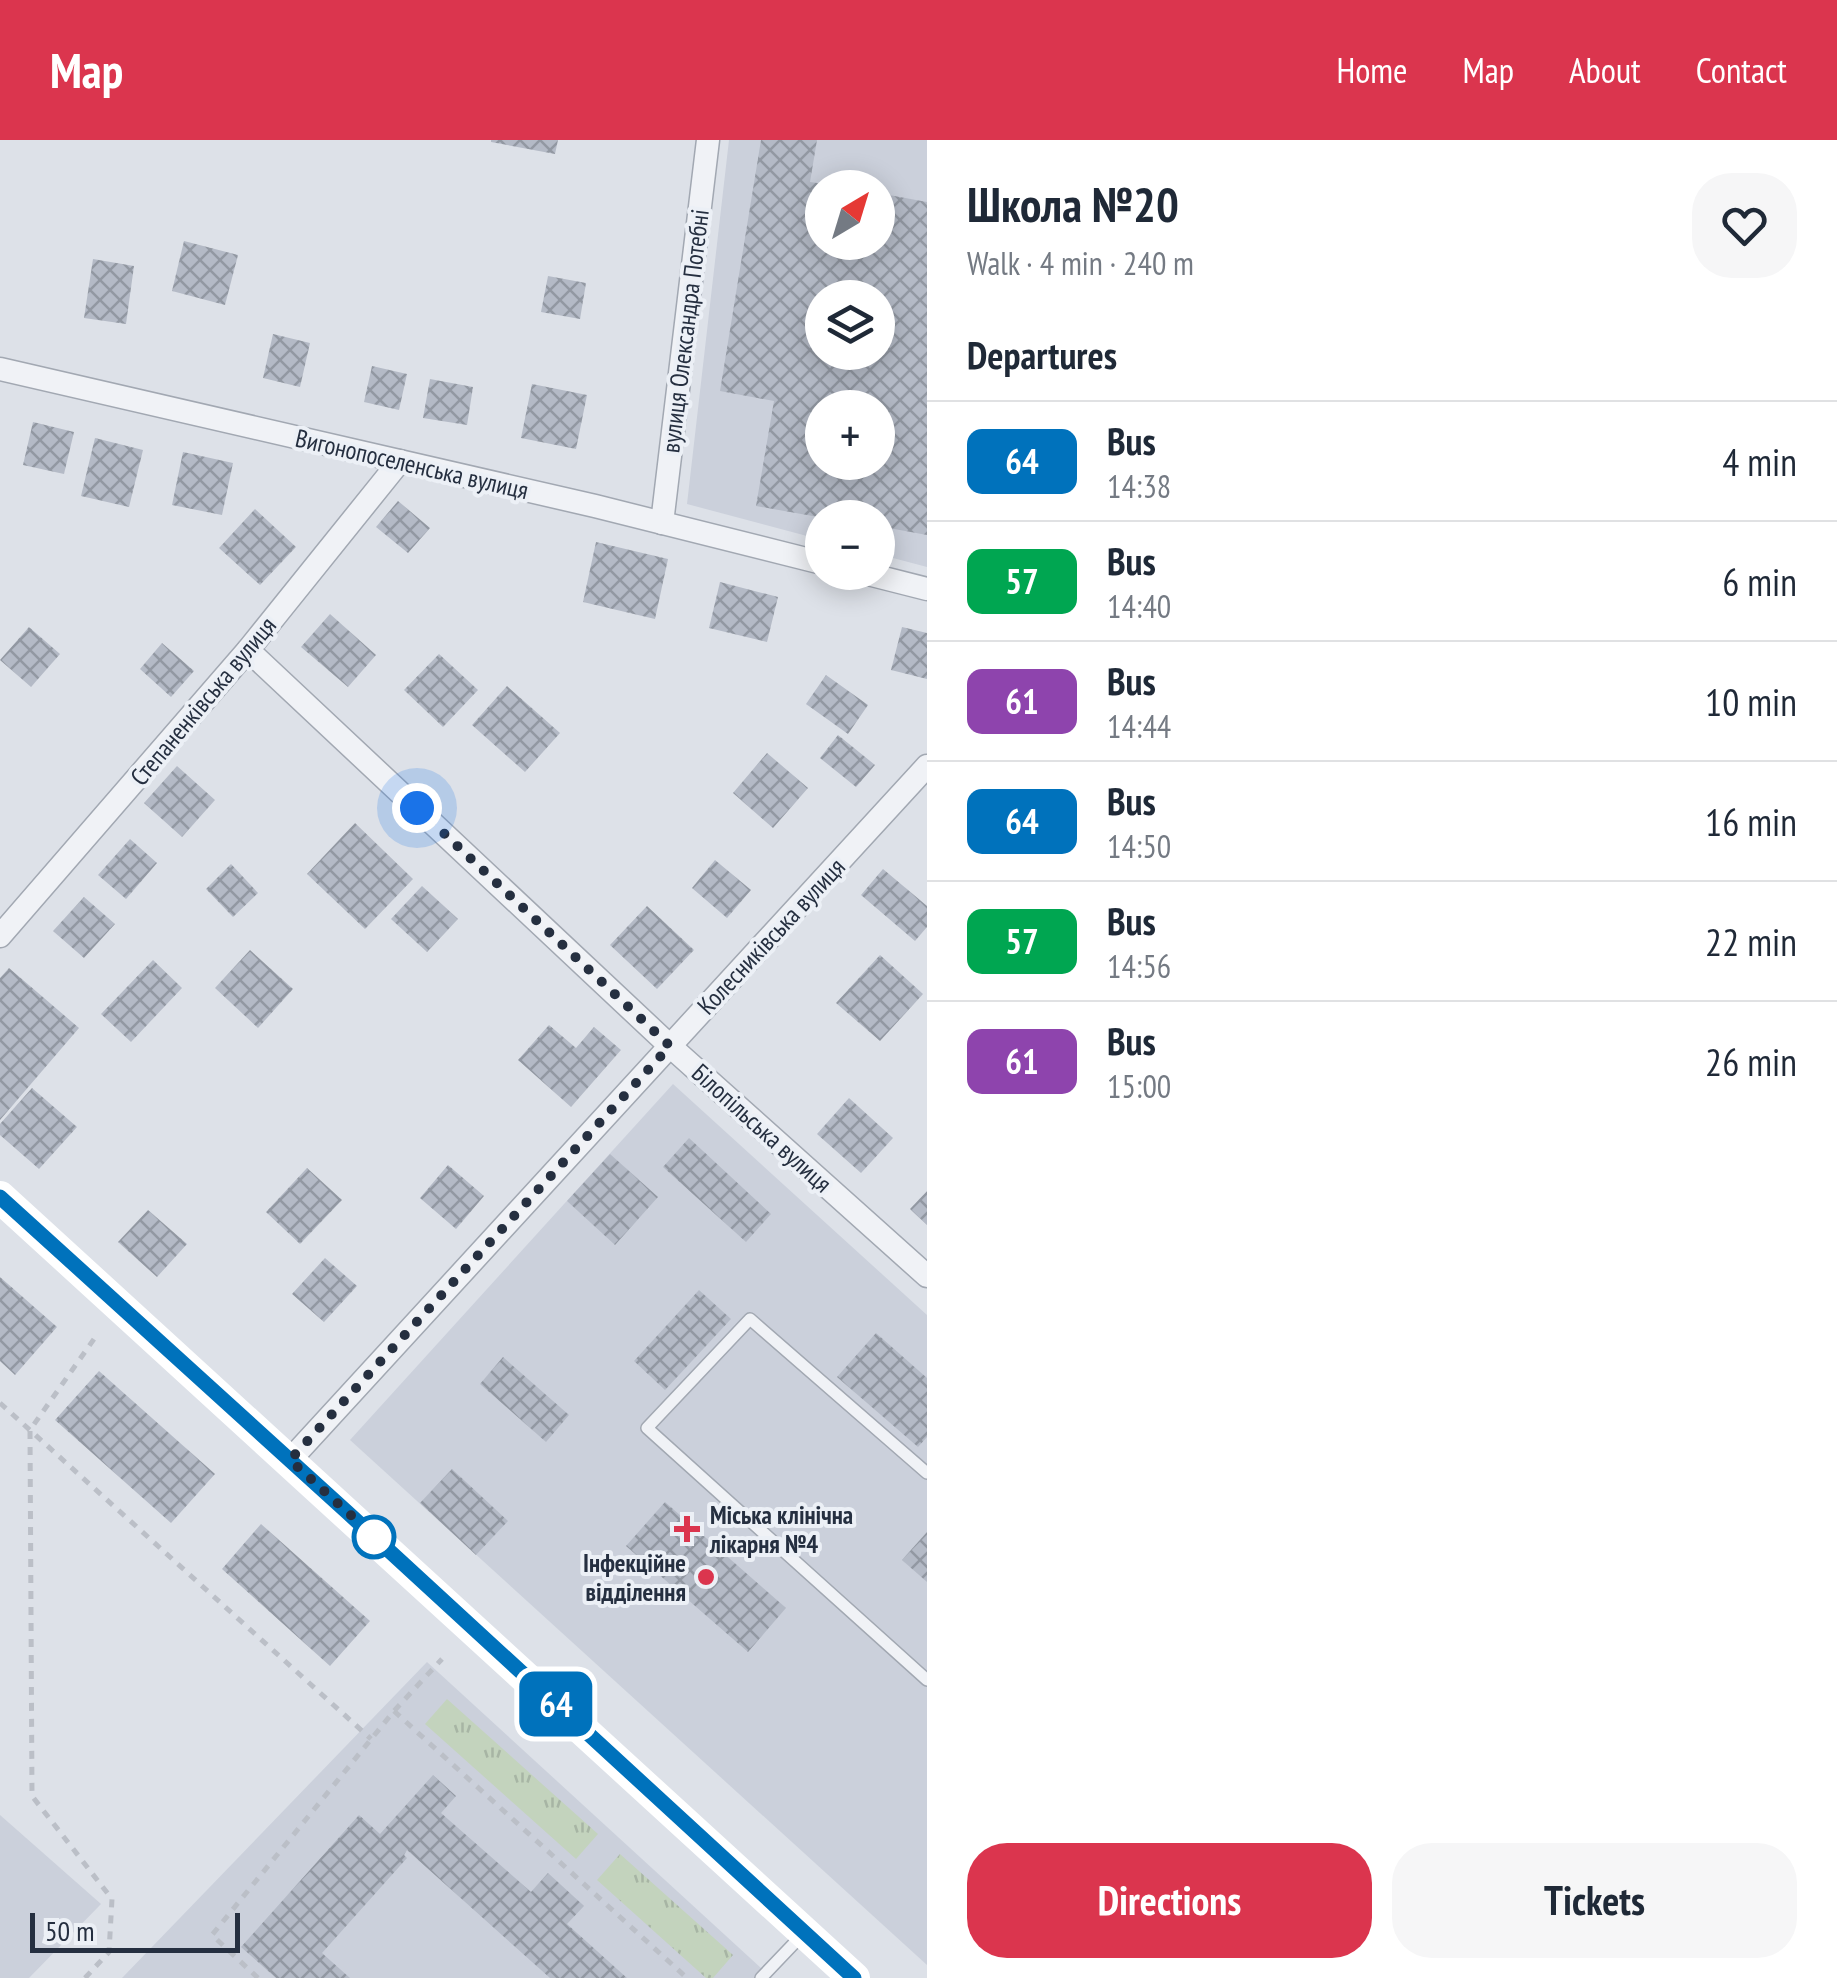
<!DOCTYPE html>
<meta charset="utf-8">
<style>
body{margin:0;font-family:"PT Sans Narrow",sans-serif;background:#f6f6f7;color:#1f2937;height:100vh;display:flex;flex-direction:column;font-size:38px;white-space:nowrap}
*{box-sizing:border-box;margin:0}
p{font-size:32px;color:#747a83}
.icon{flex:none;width:55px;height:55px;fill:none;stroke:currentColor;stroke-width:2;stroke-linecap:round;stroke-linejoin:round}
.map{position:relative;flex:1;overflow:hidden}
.side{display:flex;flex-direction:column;background:#fff;width:910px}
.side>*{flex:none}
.badge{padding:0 20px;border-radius:15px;font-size:35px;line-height:65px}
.needle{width:65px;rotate:38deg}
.buttons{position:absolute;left:805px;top:30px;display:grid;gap:20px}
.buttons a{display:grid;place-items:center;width:90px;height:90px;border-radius:50%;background:#fff;box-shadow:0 5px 25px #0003;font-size:50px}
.scale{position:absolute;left:30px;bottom:25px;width:210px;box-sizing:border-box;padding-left:10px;border:5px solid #252f40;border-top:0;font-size:28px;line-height:35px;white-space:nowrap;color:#252f40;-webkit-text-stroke:8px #ecf0f6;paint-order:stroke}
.you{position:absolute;width:50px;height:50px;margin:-25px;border:8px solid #fff;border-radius:50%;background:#1a73e8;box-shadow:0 0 0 15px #1a73e833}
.map>.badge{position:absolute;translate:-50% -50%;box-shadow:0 0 0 5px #fff}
h2{padding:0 40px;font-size:38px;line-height:90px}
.round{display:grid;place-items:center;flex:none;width:105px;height:105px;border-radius:40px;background:#f6f6f7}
.headline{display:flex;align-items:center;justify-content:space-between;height:170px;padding:0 40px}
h1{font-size:48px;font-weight:800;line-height:75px}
.primary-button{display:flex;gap:20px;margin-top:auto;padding:20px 40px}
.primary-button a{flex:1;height:115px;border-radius:40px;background:#db354e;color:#fff;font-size:40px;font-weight:800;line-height:115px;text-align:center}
.primary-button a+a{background:#f6f6f7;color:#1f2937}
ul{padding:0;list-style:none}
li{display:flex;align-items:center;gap:30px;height:120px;padding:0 40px;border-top:2px solid #e0e1e3}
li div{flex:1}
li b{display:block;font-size:38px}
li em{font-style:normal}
li .badge{min-width:110px;font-weight:700;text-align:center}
header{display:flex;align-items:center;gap:60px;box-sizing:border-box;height:140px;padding:0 50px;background:#db354e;color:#fff}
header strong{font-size:48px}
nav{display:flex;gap:55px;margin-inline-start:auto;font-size:35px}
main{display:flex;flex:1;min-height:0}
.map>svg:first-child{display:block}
.built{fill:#cbd0db;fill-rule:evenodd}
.grass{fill:url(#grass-tufts)}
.building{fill:url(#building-cross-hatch);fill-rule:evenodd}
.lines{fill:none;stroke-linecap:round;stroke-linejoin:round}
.service-casing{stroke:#a2a8b2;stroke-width:14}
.minor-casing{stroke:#a2a8b2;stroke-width:25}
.path{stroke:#bbbfc7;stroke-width:5;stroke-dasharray:8 8;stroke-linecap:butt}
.service{stroke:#f0f2f6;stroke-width:11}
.minor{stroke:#f0f2f6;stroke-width:22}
.secondary{stroke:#fff;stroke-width:32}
.line-casing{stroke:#fff;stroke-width:22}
.line{stroke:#0072bc;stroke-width:15}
.walk{stroke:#252f40;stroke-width:10;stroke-dasharray:0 18}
.poi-dot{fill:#db354e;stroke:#ecf0f6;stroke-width:4}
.stop-dot{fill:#fff;stroke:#0072bc;stroke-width:5}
.labels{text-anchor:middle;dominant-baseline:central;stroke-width:8;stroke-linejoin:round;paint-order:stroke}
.street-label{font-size:25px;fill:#252f40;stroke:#ecf0f6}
.poi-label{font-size:25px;font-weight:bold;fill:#252f40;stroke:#ecf0f6;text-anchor:start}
</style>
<header>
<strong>Map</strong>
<nav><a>Home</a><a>Map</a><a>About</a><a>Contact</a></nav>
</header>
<main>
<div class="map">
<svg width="927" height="1838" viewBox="0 0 927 1838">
<defs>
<pattern id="grass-tufts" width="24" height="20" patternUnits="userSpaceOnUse" patternTransform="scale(2.5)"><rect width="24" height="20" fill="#c3d3bd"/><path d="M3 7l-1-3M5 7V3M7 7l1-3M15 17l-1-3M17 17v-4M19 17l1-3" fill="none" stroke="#a7b5a4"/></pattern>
<pattern id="building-cross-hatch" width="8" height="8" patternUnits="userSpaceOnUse" patternTransform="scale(2.5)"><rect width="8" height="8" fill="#b4bac6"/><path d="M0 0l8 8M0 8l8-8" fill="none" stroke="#9298a2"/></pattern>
</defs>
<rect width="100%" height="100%" fill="#dde1e8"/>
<g class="built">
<path d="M729 0H927V427L878 414V378H822V400L687 364ZM822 48H878V102H822ZM822 158H878V212H822ZM822 268H878V322H822Z"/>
<polygon points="673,944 927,1175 927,1825 350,1300"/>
<polygon points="427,1522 772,1838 122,1838"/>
<polygon points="0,1675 101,1764 29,1838 0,1838"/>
</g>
<g class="grass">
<polygon points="447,1559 598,1694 576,1719 425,1584"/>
<polygon points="620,1714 733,1815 713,1838 706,1838 597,1740"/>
</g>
<g class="building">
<polygon points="491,0 558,0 555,14 491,2"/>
<path d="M761 0H817L810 42 832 45V48H822V102H878V53L927 62V395L878 386V378H824L756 366 774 261 720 251ZM822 158H878V212H822ZM822 268H878V322H822Z"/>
<polygon points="184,101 238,115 225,165 172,151"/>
<polygon points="93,119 134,126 126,184 84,178"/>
<polygon points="548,136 586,143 580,179 541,172"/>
<polygon points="273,194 310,203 300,247 263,238"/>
<polygon points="372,226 407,234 399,270 364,262"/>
<polygon points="430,239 473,247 467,285 423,278"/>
<polygon points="532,244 587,255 576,309 521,298"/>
<polygon points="33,282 74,292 64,334 23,325"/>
<polygon points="95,298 143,310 129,367 81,356"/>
<polygon points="183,312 233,323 222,375 172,365"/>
<polygon points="398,361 430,388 408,413 376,387"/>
<polygon points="255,369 296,407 260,445 219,408"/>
<polygon points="596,402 668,419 655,479 583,462"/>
<polygon points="720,442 778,457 767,502 709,488"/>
<polygon points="330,474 376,515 348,547 301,507"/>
<polygon points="29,487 60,514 31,547 0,520"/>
<polygon points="902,487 927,493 927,539 891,530"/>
<polygon points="162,503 194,531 171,557 140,529"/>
<polygon points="439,514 478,550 443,587 404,550"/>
<polygon points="826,535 868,565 848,594 806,564"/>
<polygon points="507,546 560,593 525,632 472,585"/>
<polygon points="838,595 875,625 856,647 820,618"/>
<polygon points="767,613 808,648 773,688 733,653"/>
<polygon points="177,626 215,660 182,697 144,663"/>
<polygon points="355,683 413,739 365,789 307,734"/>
<polygon points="130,699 157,723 126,759 98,735"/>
<polygon points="715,720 751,750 727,778 692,748"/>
<polygon points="231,724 258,753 233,777 206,749"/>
<polygon points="883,729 927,766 927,787 915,801 861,755"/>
<polygon points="422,746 458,779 427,812 391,779"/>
<polygon points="84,757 115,784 84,818 53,791"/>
<polygon points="647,766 694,810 657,849 610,805"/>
<polygon points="250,810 293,849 258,888 215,848"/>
<polygon points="880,815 923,854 880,901 836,863"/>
<polygon points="153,820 182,848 131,902 101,874"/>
<polygon points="9,828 79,888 0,980 0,838"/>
<polygon points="549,885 576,908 594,887 621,910 571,967 518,920"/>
<polygon points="32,948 77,987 39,1029 0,995 0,984"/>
<polygon points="849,958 893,998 861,1033 817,994"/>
<polygon points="689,998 771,1074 746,1102 663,1027"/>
<polygon points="610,1014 658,1057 615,1105 567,1061"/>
<polygon points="448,1025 484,1056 456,1089 420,1058"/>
<polygon points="307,1028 342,1060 300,1104 266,1072"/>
<polygon points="927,1051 927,1085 910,1069"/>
<polygon points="148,1070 187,1104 157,1137 118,1102"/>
<polygon points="325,1118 357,1146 324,1182 292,1154"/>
<polygon points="0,1137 57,1187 15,1235 0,1221"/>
<polygon points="699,1150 731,1179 665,1250 634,1221"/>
<polygon points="876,1193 927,1238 927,1297 918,1307 837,1237"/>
<polygon points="503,1217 569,1275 546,1302 480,1244"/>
<polygon points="99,1231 215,1334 171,1383 55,1280"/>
<polygon points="452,1329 508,1381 476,1415 420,1363"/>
<polygon points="665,1362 786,1468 748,1512 626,1406"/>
<polygon points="261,1384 370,1481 330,1526 222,1429"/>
<polygon points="927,1392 927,1442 902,1420"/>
<polygon points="433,1635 456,1656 441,1673 531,1752 548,1733 584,1766 567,1784 627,1838 550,1838 407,1710 404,1715 407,1718 322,1813 350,1838 276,1838 241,1807 359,1675 380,1694"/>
</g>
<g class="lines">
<defs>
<g id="service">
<polyline points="927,1333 750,1179 647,1288 927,1540"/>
<polyline points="761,1838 803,1794"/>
</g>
<g id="minor">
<polyline points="0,229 595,366 822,423"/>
<polyline points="662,383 708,0"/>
<polyline points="860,432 927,449"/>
<polyline points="248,510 670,906 927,1136"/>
<polyline points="0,796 248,510 400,321"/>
<polyline points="290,1320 927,626"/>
</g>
</defs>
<use href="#service" class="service-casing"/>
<use href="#minor" class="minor-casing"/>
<g class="path">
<polyline points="0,1263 371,1599"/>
<polyline points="394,1571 687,1838"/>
<polyline points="85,1838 109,1812 112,1759 32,1656 30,1290 94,1199"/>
<polyline points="258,1838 212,1795 394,1571 442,1519"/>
</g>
<use href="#service" class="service"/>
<use href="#minor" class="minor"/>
<polyline class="secondary" points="0,1057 854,1838"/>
</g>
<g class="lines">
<defs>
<polyline id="line" points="0,1057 347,1372 854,1838"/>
</defs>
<use href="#line" class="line-casing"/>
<use href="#line" class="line"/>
<polyline class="walk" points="374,1397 376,1398 290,1320 670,906 417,668"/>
</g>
<g class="poi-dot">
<path d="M682 1374h10v10h10v10h-10v10h-10v-10h-10v-10h10z"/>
<circle cx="706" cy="1437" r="10"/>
</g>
<circle class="stop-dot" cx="374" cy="1397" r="20"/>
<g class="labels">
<g class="street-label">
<text transform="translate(685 191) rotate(-83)">вулиця Олександра Потебні</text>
<text transform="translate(412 324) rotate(13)">Вигонопоселенська вулиця</text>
<text transform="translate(203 561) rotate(-50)">Степаненківська вулиця</text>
<text transform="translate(771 796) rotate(-47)">Колесниківська вулиця</text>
<text transform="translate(762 988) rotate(42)">Білопільська вулиця</text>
</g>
<g class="poi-label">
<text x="710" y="1375">Міська клінічна<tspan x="710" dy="29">лікарня №4</tspan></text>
<text x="686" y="1423" text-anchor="end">Інфекційне<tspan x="686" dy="29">відділення</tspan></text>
</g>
</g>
</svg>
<div class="buttons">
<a><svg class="needle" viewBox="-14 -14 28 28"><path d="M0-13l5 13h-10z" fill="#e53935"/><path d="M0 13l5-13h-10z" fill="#747a83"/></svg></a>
<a><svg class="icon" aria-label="layers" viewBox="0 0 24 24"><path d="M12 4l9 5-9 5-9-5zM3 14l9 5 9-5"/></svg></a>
<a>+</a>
<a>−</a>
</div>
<div class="scale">50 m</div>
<div class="you" style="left:417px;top:668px"></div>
<b class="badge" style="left:556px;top:1564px;background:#0072bc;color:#fff">64</b>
</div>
<section class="side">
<div class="headline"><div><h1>Школа №20</h1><p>Walk · 4 min · 240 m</p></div><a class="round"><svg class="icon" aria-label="heart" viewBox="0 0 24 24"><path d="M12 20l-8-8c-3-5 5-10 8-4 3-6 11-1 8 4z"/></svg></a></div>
<h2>Departures</h2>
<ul>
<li><span class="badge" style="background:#0072bc;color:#fff">64</span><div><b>Bus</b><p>14:38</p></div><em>4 min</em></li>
<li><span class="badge" style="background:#00a651;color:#fff">57</span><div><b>Bus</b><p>14:40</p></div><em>6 min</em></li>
<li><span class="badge" style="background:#8e44ad;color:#fff">61</span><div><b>Bus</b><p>14:44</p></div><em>10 min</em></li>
<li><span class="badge" style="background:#0072bc;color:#fff">64</span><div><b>Bus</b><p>14:50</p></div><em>16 min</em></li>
<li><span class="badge" style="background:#00a651;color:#fff">57</span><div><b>Bus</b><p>14:56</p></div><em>22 min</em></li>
<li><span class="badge" style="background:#8e44ad;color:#fff">61</span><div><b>Bus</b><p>15:00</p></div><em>26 min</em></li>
</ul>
<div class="primary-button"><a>Directions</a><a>Tickets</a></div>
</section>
</main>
